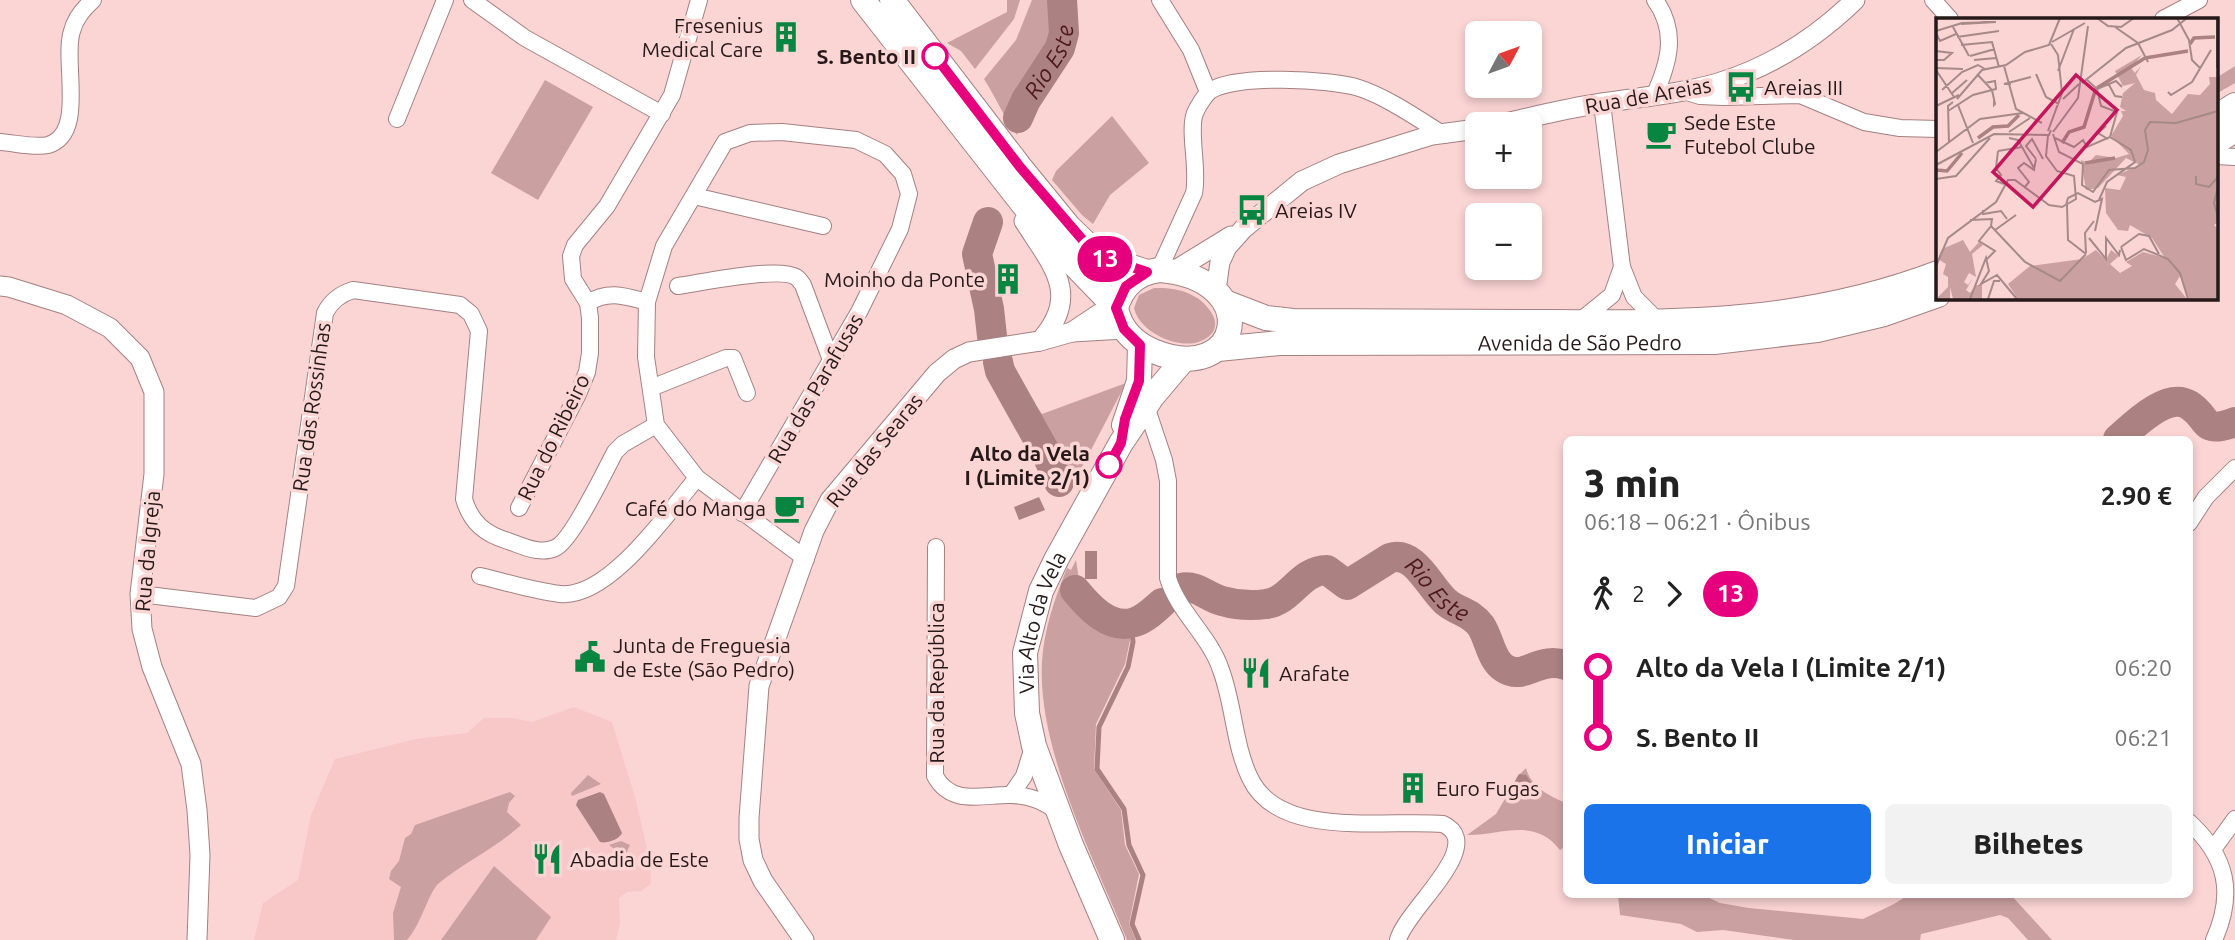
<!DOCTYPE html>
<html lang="pt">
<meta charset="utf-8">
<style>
body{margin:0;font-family:Ubuntu,sans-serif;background:#f2f2f2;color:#222;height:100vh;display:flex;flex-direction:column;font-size:26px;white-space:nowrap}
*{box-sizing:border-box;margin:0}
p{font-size:23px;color:#767676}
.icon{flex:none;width:38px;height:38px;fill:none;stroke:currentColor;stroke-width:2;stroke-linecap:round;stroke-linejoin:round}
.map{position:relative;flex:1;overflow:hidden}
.drawer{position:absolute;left:1563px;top:436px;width:630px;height:462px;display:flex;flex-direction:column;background:#fff;border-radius:10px;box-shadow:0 4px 10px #0003}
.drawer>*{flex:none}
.badge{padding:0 14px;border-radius:23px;font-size:24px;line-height:46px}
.needle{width:46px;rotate:49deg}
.tools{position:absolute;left:1465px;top:21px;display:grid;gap:14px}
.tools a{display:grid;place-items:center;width:77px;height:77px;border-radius:10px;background:#fff;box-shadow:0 4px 10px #0003;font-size:35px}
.map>.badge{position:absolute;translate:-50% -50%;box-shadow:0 0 0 4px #fff}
.legs{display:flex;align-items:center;gap:10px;height:77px;padding:0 21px;font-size:23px}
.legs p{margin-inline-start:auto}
.summary{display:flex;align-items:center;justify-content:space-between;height:119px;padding:0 21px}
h1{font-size:38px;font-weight:800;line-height:52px}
.cta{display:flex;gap:14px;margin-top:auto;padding:14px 21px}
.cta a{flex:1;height:80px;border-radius:10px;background:#1a73e8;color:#fff;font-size:28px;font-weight:800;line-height:80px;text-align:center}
.cta a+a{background:#f2f2f2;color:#222}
ul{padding:0 21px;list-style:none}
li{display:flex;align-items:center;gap:24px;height:70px;font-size:26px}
li i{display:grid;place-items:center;width:10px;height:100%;margin:0 9px;background:currentColor}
li i::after{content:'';width:18px;height:18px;margin:-9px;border:5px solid;border-radius:50%;background:#fff}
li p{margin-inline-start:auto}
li:first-child i{background:linear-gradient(#0000 50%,currentColor 0)}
li:last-child i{background:linear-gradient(currentColor 50%,#0000 0)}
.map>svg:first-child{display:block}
.built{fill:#f8c8c8}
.green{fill:#cba0a0}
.water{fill:#ab8181}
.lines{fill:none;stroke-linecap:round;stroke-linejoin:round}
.stream{stroke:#ab8181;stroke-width:5}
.river{stroke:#ab8181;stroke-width:30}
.minor-casing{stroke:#a48181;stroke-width:18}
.tertiary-casing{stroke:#a48181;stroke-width:21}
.primary-casing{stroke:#a48181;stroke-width:26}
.minor{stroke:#fff;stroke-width:16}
.tertiary{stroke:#fff;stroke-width:19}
.primary{stroke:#fff;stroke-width:24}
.line-1-casing{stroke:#fff;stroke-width:16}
.line-1{stroke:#e6007e;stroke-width:10}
.stop-1-dot{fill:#fff;stroke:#e6007e;stroke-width:3.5}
.labels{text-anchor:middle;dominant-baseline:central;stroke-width:7;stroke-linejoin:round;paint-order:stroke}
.poi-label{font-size:21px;fill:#261919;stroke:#fbd4d4;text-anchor:start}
.stop-label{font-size:21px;font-weight:bold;fill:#261919;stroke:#fbd4d4;text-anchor:end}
.street-label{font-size:21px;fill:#261919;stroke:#fbd4d4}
.water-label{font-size:23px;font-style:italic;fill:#4e181d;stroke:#fbd4d4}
.inset-river{fill:none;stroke:#ab8181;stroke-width:3.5}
.inset-road{fill:none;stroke:#a68989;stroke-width:2}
.view{fill:#c2185b;fill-opacity:0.15;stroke:#c2185b;stroke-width:3.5}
.inset-edge{fill:none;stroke:#261919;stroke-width:3.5}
</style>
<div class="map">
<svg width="2235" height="940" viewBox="0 0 2235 940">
<rect width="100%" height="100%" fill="#fbd4d4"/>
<polygon class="built" points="574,707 612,722 635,797 650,861 651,884 641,891 627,892 619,898 620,923 616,940 254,940 263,903 298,880 311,815 335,759 416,739 467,733 484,718 514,718 532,722"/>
<g class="green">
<polygon points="1007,0 1020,0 1014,19 975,69 961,51 947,43 1007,12"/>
<path d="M1032 0H1067L1068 28 1074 40 1066 62 1026 114 1017 135C1004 117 996 98 984 79L1016 40Z"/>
<polygon points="2235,66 2235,83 2216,94 2216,78"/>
<polygon points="545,80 593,107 538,200 491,173"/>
<polygon points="1112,116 1149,163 1110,195 1093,224 1082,215 1052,180 1056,171"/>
<path d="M1154 288C1176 287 1198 292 1211 312 1215 318 1217 325 1213 332 1194 358 1140 336 1134 308L1139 295Z"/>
<path d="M1008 360 1026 393 1042 414 1126 383 1069 492C1060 467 1048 441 1034 418 1023 399 1011 381 1002 361Z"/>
<path d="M1076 560 1080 586 1071 591C1085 613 1103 625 1129 627L1130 640 1125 664 1096 724 1094 769 1121 810 1125 845 1139 874 1129 924 1136 940H1127C1094 858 1037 750 1042 661 1044 629 1055 598 1067 568L1071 570Z"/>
<path d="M1526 768C1531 787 1549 796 1566 803V846L1560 850C1534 816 1500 836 1467 835L1496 814 1519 775Z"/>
<polygon points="588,775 601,784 572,796 571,793"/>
<path d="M510 792 515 796 509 803 507 812 521 825C496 848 465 862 439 883 429 891 421 925 407 940H394L393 913 401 887 389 879 391 871 399 861 405 838 411 834 415 825Z"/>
<polygon points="621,841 630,845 625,856 620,862 614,861 613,848 609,845"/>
<polygon points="494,866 551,917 536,940 441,940"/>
<polygon points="1618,894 1701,894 1720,903 1749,908 1863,919 1894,904 1910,894 1976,894 1980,898 1984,894 2010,894 2052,940 2028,940 2008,918 2000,915 1921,934 1920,940 1794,940 1723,930 1697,932 1681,924 1620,915"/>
</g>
<g class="water">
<polygon points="1039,497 1045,510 1019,520 1014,507"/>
<rect x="1085" y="551" width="12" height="28"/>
<polygon points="1519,774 1526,775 1533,785 1531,788 1516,789 1512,786"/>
<path d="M600 792 604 794 622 833C620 839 606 844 600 842L576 805 578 800Z"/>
</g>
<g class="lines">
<polyline class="stream" points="1131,624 1133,642 1128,667 1099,727 1097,769 1124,809 1129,845 1143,875 1132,924 1139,940"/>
<g class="river">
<path id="s1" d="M1018 118 1026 100 1060 48 1064 33 1062 0"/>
<polyline points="988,222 977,254 989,309 992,336"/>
<polyline points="998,362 1000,371 1047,455 1059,482"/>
<path d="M2118 439C2133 426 2167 391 2189 405 2210 418 2200 435 2235 422"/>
<path id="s2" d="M1181 588C1196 584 1207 597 1222 601 1236 605 1252 606 1266 604 1291 601 1300 570 1327 570L1347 585 1390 558C1415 550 1429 587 1446 602 1458 612 1471 612 1481 626 1489 638 1491 660 1504 668 1519 678 1530 667 1545 664 1552 662 1559 663 1566 665"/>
<path d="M1075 590C1088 606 1110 631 1135 622 1145 619 1154 610 1162 603"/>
</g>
<defs>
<g id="minor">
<polyline points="472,0 525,38 662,114"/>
<polyline points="1160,0 1191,50 1208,92"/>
<polyline points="1933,0 1950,19"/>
<polyline points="2163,19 2199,0"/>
<polyline points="1684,91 1700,96 1723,97 1800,95 1864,122 1900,128 1938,129"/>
<path d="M1654 96C1669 63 1678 32 1655 0"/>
<polyline points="1602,103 1622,267 1634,297 1660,323"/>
<polyline points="397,119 445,0"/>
<path d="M0 142C15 143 34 148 48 145 87 134 62 60 72 31 75 19 84 8 93 0"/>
<polyline points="2216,156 2235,157"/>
<polyline points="694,196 823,226"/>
<path d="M1159 270 1194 193C1199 169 1188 131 1195 113 1198 106 1205 95 1210 91 1234 74 1331 79 1359 88 1385 96 1420 120 1444 135"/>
<path d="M678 286C701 283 778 266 796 277 799 279 801 282 803 285L831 360"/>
<path d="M588 303C608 290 625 296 647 302"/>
<polyline points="1580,321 1612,295 1622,267"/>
<polyline points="651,388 726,358 733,358 747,393"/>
<path d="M1146 406 1164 460 1168 481V578C1178 612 1210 636 1221 670 1234 705 1234 745 1250 778 1279 840 1386 819 1443 824 1488 845 1406 909 1398 940"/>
<polyline points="519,508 578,394 587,372 590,353 590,318 588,303 573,279 571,256 575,245 607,206 672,95 699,0"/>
<polyline points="742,513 859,312 900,229 909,194 903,174 885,154 856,140 782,132 750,133 725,142 664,246 647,302 646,357 656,425 697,478 806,559"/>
<polyline points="2189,523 2206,497 2235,468"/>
<path d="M936 547 935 776C952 807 984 794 1011 795 1030 795 1044 801 1058 812"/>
<path d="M480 576C506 582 534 591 560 594 609 599 668 512 697 478"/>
<path d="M140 594 256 608 279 597 286 586 325 313C331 301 340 294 353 290L460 305 471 314 479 331 464 499C471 523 485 534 508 541 523 546 540 555 555 548 571 542 605 471 615 452L623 444 656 425"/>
<polyline points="1011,795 1024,776 1033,747"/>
<path d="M2189 822C2227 857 2235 893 2214 940"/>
<polyline points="2214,848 2235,819"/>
</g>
<g id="tertiary">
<path d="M1502 124C1535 116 1568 108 1602 103 1641 97 1680 94 1718 83 1770 67 1816 38 1855 0"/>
<path d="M1024 221C1052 265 1082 295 1040 341"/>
<polyline points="1174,271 1231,236"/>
<polyline points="0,286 9,287 67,305 110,328 140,358 154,392 154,474 140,594 142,629 152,667 191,764 197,810 200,855 197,940"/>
<polyline points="1216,290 1220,262 1227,247 1244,228 1302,181 1339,164 1432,135 1477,129"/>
<polyline points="1072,332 1099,314 1116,308"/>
<polyline points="804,940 763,881 753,860 749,839 749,818 759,686 814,531 830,500 937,373 954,359 969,352 1040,341 1072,332 1124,329"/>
</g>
<g id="primary">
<polyline points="863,0 1055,245 1116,308"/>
<polyline points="892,0 1020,167 1069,227 1095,252 1104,258 1147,272"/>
<polyline points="2216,117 2235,105"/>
<polyline points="2216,142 2235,130"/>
<path d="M1159 270C1266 278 1242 388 1153 351 1134 343 1120 329 1116 308 1122 286 1136 273 1159 270Z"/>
<path d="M1227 303 1266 318 1293 321C1381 322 1468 322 1555 322 1690 323 1809 322 1938 273"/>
<path id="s3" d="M1218 349 1279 343 1714 342 1817 330 1884 314 1938 295"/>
<polyline points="1124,425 1139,381 1140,345"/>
<path id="s4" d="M1112 940 1071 845 1034 746 1027 713 1025 653 1041 591 1057 558 1121 443 1152 397 1184 359"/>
</g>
</defs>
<use href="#minor" class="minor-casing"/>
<use href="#tertiary" class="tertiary-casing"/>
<use href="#primary" class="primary-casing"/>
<use href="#minor" class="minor"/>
<use href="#tertiary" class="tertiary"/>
<use href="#primary" class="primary"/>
</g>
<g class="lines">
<defs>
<polyline id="line-1" points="935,56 1020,167 1087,245 1104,258 1147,272 1126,286 1116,308 1124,329 1140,345 1139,381 1125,419 1121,443 1109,465"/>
</defs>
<use href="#line-1" class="line-1-casing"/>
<use href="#line-1" class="line-1"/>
</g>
<defs>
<symbol id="building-bare" viewBox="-9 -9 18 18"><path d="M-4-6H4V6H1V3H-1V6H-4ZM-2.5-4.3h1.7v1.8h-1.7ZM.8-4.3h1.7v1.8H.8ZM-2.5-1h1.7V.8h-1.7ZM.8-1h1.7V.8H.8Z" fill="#088641" stroke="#fbd4d4" stroke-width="2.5" paint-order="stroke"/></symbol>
<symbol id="bus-bare" viewBox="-9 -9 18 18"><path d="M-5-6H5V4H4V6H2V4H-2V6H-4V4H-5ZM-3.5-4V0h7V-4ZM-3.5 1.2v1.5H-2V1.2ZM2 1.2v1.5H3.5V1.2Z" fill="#088641" stroke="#fbd4d4" stroke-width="2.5" paint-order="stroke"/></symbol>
<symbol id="cafe-bare" viewBox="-9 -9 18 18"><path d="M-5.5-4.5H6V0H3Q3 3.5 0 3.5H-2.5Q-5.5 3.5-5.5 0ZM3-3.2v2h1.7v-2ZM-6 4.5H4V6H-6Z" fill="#088641" stroke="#fbd4d4" stroke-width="2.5" paint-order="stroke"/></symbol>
<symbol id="civic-bare" viewBox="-9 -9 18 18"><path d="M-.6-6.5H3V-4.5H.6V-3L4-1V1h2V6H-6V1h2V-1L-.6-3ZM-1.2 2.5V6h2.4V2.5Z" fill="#088641" stroke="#fbd4d4" stroke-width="2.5" paint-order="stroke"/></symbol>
<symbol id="restaurant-bare" viewBox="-9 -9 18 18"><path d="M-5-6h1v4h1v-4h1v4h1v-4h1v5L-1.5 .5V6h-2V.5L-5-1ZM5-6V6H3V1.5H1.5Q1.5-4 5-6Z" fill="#088641" stroke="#fbd4d4" stroke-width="2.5" paint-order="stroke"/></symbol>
</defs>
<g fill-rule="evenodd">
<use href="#building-bare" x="764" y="15" width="44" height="44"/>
<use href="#bus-bare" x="1719" y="65" width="44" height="44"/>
<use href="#cafe-bare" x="1639" y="112" width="44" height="44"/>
<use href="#bus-bare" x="1230" y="188" width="44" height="44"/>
<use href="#building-bare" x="986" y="257" width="44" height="44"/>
<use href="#cafe-bare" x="767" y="486" width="44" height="44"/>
<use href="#civic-bare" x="568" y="635" width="44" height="44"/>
<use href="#restaurant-bare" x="1234" y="651" width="44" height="44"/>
<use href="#building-bare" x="1391" y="766" width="44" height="44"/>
<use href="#restaurant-bare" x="525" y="837" width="44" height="44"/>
</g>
<g class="stop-1-dot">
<circle cx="935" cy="56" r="12"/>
<circle cx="1109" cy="465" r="12"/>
</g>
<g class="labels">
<g class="poi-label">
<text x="763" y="25" text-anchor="end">Fresenius<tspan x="763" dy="24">Medical Care</tspan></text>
<text x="1764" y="87">Areias III</text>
<text x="1684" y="122">Sede Este<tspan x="1684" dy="24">Futebol Clube</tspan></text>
<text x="1275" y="210">Areias IV</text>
<text x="985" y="279" text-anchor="end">Moinho da Ponte</text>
<text x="766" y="508" text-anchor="end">Café do Manga</text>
<text x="613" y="645">Junta de Freguesia<tspan x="613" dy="24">de Este (São Pedro)</tspan></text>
<text x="1279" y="673">Arafate</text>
<text x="1436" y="788">Euro Fugas</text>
<text x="570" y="859">Abadia de Este</text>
</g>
<g class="stop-label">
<text x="916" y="56">S. Bento II</text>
<text x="1090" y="453">Alto da Vela<tspan x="1090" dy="24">I (Limite 2/1)</tspan></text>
</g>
<g class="street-label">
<text transform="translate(1648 95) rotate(-10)">Rua de Areias</text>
<text stroke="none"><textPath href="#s3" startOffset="362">Avenida de São Pedro</textPath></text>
<text transform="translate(815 388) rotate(-60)">Rua das Parafusas</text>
<text transform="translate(311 407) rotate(-82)">Rua das Rossinhas</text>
<text transform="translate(553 437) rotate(-64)">Rua do Ribeiro</text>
<text transform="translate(874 450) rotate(-51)">Rua das Searas</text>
<text transform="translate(147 551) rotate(-85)">Rua da Igreja</text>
<text stroke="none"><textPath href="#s4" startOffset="336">Via Alto da Vela</textPath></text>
<text transform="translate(936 683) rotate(-90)">Rua da República</text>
</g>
<g class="water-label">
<text stroke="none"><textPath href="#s1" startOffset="65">Rio Este</textPath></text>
<text stroke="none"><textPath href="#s2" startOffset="296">Rio Este</textPath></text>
</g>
</g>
<g transform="translate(1936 18)">
<rect width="282" height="282" fill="#fbd4d4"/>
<path d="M206 37 195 50 199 55 205 48 200 57 208 72 219 75 220 82 236 96 252 76 264 77 274 66 273 59H282V204L278 207 282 211V281H253L244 258 239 266 251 281H82L72 266 94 248 146 241 160 232 170 242 175 232 183 238 174 246 184 255 196 248 190 244 207 234 229 240 216 220 194 207 192 213 182 212 170 195 169 170 184 172 190 159 181 157 204 147 190 140 162 170 150 172 145 142 152 145 160 137 180 140 193 136 175 118 187 98 185 93H190L184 89 187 75 199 65 187 68 179 53ZM27 222 34 234 43 224 47 227 36 236 40 259 33 255 28 264 32 267 37 260 30 272 34 275 40 267H46V281H17L14 269V281H0L12 269V259L7 256 10 246 2 241 6 231Z" fill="#cba0a0"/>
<path class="inset-river" d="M254 26 258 20 279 19M209 40 252 33M161 70 209 40M42 120 57 109 72 108 83 97M126 125 133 114 148 109 160 70M149 145 179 140M0 152 11 153 26 135"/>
<path class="inset-road" d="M161 0 172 8 185 9 198 0M241 0 253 22 256 42 264 50M281 0V50M17 9 33 38M179 9 202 25 212 44M0 13 26 5 60 4 25 6M0 15 4 23 20 16M21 19 63 13M116 24 149 5M25 27 56 24 63 49M0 33 16 35 8 42H0M34 38 59 31M38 42 60 40M68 48 80 91 106 105M0 50 27 51M0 52 18 79M122 53 138 11M41 56 56 72 59 86 58 87V83M100 56 110 79 123 86M150 61 161 71 165 88 181 94 174 119M49 65 59 63 60 71 56 72M146 65 190 30 236 12 251 0M172 65 179 78 186 79M75 66H68L95 59M161 71 180 63 186 69M6 72 26 54 42 47 49 51M232 74 235 77 256 64 275 32M15 76 31 62M21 81 46 52 70 47 89 34 113 27 124 0M127 81 143 66M22 87 37 125M0 88 23 77M12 93 37 77 56 72M170 108 162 115 172 121M112 113 126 75 122 37 115 26M73 114 94 100M117 114 142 80 152 8M117 116 123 134 147 146 146 167 157 174 173 152 199 150 208 144 212 132 209 112 214 104 240 105 282 93M73 120 82 122 98 150M119 120 138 129 147 122 151 129 174 119M13 125 12 88 17 84M62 133 60 150 65 157 60 163 68 166M62 133 86 129M0 134 44 101 87 95M100 141 90 128 96 121 107 141M0 147 58 116 113 117 115 112M260 158V166L273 169 282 159M0 161 20 158 54 120M282 169 278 185 282 199M88 170 93 164 82 150 88 145 98 152 100 141M163 182 171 164 199 144 195 132 174 119M130 187 132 180 142 175 159 184 166 181 159 213M131 187 132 222 150 236M47 192V196L65 193 71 201M34 202 56 201 55 208M55 208 89 244 124 263 150 236M59 212 80 197M153 220 170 241V220L183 237 184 232M185 229 190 242 208 231 232 241 244 255 252 281M185 229 203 216 213 218 223 236M150 235 149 215 158 203M51 241 59 233 43 223 55 208M0 248 12 220 60 184 72 162H79L113 187 126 189 140 181 138 158 121 153 110 138 112 117M34 281 50 240 53 253 45 266 61 257 81 281M52 281 58 263H64"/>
<path class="view" d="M140 57 181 92 97 189 57 154Z"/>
<rect width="282" height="282" class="inset-edge"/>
</g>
</svg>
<div class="tools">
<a><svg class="needle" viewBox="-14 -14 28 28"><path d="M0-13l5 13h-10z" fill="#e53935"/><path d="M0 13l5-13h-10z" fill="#767676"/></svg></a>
<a>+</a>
<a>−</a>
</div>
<b class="badge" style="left:1105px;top:259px;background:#e6007e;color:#fff">13</b>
<section class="drawer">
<div class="summary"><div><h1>3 min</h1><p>06:18 – 06:21 · Ônibus</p></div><b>2.90 €</b></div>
<div class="legs"><svg class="icon" aria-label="walk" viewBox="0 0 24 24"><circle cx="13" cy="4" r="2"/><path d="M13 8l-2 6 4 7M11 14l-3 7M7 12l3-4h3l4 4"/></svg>2<svg class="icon" aria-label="forward" viewBox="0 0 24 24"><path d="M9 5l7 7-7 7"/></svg><b class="badge" style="background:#e6007e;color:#fff">13</b></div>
<ul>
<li><i style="color:#e6007e"></i><b>Alto da Vela I (Limite 2/1)</b><p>06:20</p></li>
<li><i style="color:#e6007e"></i><b>S. Bento II</b><p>06:21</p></li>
</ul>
<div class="cta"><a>Iniciar</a><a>Bilhetes</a></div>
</section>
</div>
